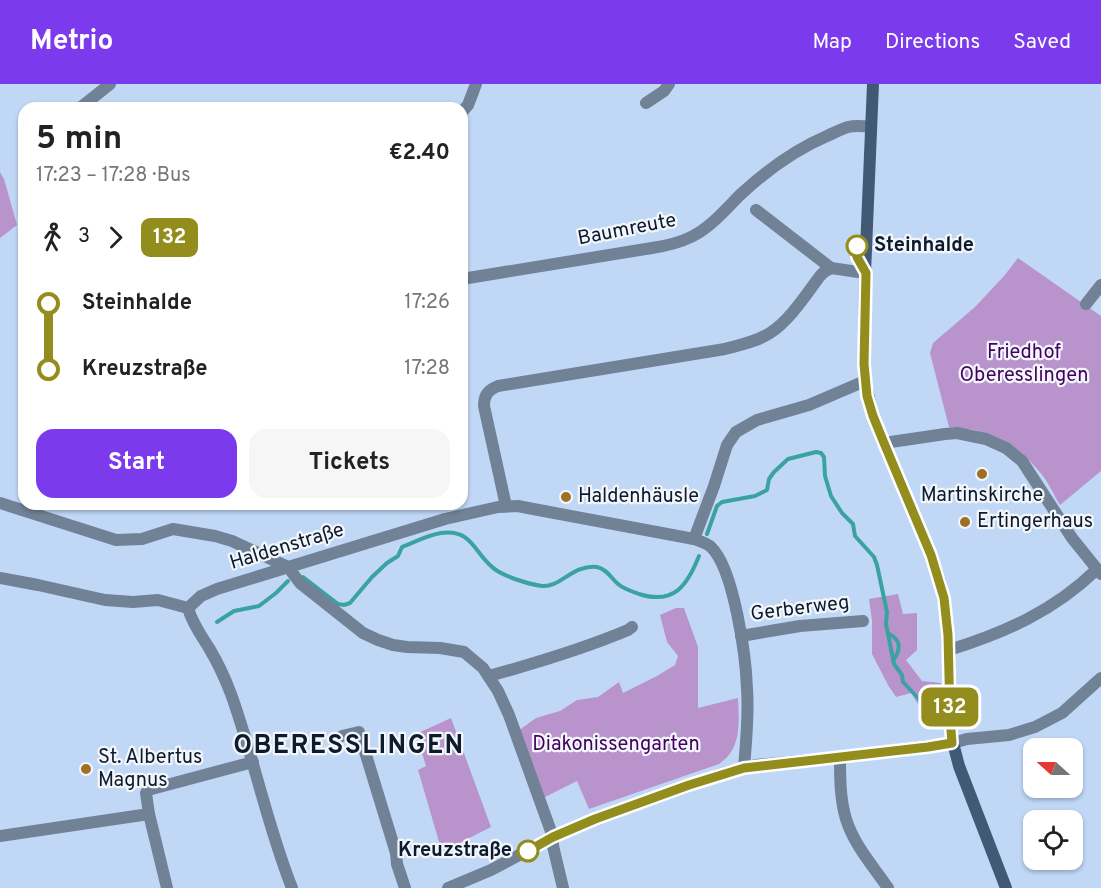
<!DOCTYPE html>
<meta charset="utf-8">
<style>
body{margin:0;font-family:Overpass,sans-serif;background:#f6f6f6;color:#222;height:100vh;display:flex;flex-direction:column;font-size:22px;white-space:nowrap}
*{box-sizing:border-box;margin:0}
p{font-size:20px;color:#767676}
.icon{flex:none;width:33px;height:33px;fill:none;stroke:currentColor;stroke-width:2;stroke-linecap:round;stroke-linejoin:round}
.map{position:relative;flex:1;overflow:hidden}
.drawer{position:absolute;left:18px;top:18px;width:450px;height:408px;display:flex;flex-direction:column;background:#fff;border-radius:18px;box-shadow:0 2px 4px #0004}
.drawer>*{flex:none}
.badge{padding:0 12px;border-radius:9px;font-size:21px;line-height:39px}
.needle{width:39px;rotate:291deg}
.tools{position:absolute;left:1023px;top:654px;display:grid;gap:12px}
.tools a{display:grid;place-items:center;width:60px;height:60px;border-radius:12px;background:#fff;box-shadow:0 2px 4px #0004;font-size:30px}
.map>.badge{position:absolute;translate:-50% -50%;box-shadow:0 0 0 3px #fff}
.legs{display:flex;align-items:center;gap:9px;height:66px;padding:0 18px;font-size:20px}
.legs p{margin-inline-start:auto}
.head{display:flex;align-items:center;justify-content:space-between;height:102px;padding:0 18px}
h1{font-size:33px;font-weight:700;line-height:45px}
.button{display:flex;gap:12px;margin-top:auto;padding:12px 18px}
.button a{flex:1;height:69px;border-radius:18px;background:#7c3aed;color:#fff;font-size:24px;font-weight:700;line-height:69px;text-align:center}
.button a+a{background:#f6f6f6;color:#222}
ul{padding:0 18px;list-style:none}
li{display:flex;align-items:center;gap:21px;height:66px;font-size:22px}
li i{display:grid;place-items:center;width:9px;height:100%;margin:0 8px;background:currentColor}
li i::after{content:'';width:15px;height:15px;margin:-8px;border:4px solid;border-radius:50%;background:#fff}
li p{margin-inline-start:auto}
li:first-child i{background:linear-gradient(#0000 50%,currentColor 0)}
li:last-child i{background:linear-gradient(currentColor 50%,#0000 0)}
header{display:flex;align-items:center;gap:36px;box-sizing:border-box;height:84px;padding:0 30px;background:#7c3aed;color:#fff}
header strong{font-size:28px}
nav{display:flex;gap:33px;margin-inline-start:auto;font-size:21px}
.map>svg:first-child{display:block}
.green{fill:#b993cc}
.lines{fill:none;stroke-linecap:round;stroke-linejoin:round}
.stream{stroke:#3aa3a2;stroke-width:4}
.minor{stroke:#718296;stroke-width:12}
.tertiary{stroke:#718296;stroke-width:12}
.secondary{stroke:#425976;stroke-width:12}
.line-1-casing{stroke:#fff;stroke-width:14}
.line-1{stroke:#928d1d;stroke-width:9}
.stop-1-dot{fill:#fff;stroke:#928d1d;stroke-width:3}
.poi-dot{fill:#9f6f23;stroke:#f3f7fc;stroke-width:2}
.labels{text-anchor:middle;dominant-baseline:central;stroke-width:4.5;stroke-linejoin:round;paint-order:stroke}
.street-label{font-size:20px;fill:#0d1b2d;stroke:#f3f7fc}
.stop-label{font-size:20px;font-weight:bold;fill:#0d1b2d;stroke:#f3f7fc;text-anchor:start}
.park-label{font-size:20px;fill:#45005e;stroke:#f3f7fc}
.poi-label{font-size:20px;fill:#0d1b2d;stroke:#f3f7fc;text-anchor:start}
.district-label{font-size:26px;font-weight:bold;letter-spacing:1.5px;fill:#0d1b2d;stroke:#f3f7fc}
</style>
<header>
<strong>Metrio</strong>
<nav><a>Map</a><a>Directions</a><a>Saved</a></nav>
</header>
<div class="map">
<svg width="1101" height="804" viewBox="0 0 1101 804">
<rect width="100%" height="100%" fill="#c0d8f6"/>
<g class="green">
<polygon points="0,88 4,95 17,141 0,154"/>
<path d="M1018 174 1101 232V387L1060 421C1054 411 1049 400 1043 392 1029 374 1008 356 986 349 974 345 961 344 949 343L930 269 933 259 975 223 1004 192Z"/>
<polygon points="898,510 903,530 917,529 917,566 906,576 922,597 941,599 940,632 924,633 918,620 911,609 896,613 888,601 872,570 872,537 869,515"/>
<path d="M676 524H684L698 563V624L738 614C739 638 742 665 719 680L589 725 577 697 543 714 518 647 536 634 560 627 577 616 598 613 619 598 623 609 657 592 675 581 678 572 667 558 660 531Z"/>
<polygon points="451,634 491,743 442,768 418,686 426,682 416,650"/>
</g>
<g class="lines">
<g class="stream">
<polyline points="707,450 717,422 722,418 755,412 767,406 769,395 774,388 788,375 816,368 821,369 824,373 825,392 831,412 842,429 853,440 855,452 874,473 877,481 887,528 886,540 894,580 902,591 903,598 919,615 925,628"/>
<path d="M303 493 338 520 344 521 350 519 372 493 387 479 398 472 402 463C415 458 428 451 441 449 471 445 473 466 491 482 501 492 528 500 542 502 560 504 573 480 597 483 607 485 611 494 618 500 624 505 631 507 639 510 674 521 687 502 699 472"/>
<polyline points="217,538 234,527 259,522 276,509 288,497"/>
<path d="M889 550C901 556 901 565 894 575"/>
</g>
<g class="minor">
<polyline points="646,19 664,7 669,0"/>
<polyline points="80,24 110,0"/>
<polyline points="462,28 468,21 476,0"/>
<polyline points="756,126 831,184 865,189"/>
<path d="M462 195 652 164C665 162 679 159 691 153 711 143 725 126 740 111 767 86 794 66 827 52 834 49 841 45 848 43 856 41 864 42 871 43"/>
<polyline points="1086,220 1101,201"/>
<polyline points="884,359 945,350 957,349 986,355 1006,364 1022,377 1072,454 1101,490"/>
<polyline points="0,419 116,456 142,455 173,445 215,452 232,457 288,483 300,499 363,549 378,556 393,561 407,563 440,564 464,568 483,584 498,607 509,631 553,753 553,762 563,804"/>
<path d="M506 422 484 322C484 311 488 306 498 302L725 265C740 261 756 258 770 249 790 236 805 212 820 192L824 188 831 184"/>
<polyline points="694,455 714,402 727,361 736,348 757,336 809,321 865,297"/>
<polyline points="0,494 38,501 105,516 133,518 158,516 188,524"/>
<path d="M188 524 201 512 217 505 445 435 498 423 518 422 528 424 694 455C700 457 707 459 711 463 734 485 746 573 747 605 749 631 746 658 744 684"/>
<path d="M188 524C192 539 201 551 209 564 218 579 225 594 231 610 254 674 267 741 292 804"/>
<polyline points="741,552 800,542 863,537"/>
<path d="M949 566C1004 549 1054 527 1096 486"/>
<path d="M489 592C536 579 583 565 628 546L632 543"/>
<polyline points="342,652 359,648 396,769 397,780 405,804"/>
<polyline points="953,659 967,655 1009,651 1035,643 1062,629 1101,594"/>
<path d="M840 673C840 694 840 715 846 735 854 761 873 782 888 804"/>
<polyline points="149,730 167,804"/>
<polyline points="0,752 149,730 146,709 148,706 253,678"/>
</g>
<polyline class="tertiary" points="448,804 491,786 553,753 595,735 727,688 756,681 840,673 953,659"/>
<polyline class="secondary" points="873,0 865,189 864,260 865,297 873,332 931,471 940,497 947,535 950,634 953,659 959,682 1006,804"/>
</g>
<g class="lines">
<defs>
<polyline id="line-1" points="528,767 553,753 595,735 689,701 744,684 928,663 952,659 950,633 948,551 944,514 931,471 884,359 873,332 867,312 864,280 866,189 857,173 857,162"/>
</defs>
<use href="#line-1" class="line-1-casing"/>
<use href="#line-1" class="line-1"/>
</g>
<g class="stop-1-dot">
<circle cx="857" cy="162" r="10"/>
<circle cx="528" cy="767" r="10"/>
</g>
<g class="poi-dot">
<circle cx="982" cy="390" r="6"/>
<circle cx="566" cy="413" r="6"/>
<circle cx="965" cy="438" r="6"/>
<circle cx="86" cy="685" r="6"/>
</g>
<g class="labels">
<g class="street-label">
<text transform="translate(627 146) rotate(-11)">Baumreute</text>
<text transform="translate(287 463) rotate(-17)">Haldenstraße</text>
<text transform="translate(800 525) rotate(-7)">Gerberweg</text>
</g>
<g class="stop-label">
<text x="874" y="162">Steinhalde</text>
<text x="512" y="767" text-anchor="end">Kreuzstraße</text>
</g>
<g class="park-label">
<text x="1024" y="269">Friedhof<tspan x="1024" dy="23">Oberesslingen</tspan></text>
<text x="616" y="661">Diakonissengarten</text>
</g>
<g class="poi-label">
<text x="982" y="412" text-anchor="middle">Martinskirche</text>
<text x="578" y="413">Haldenhäusle</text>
<text x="977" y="438">Ertingerhaus</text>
<text x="98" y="674">St. Albertus<tspan x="98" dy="23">Magnus</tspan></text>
</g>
<g class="district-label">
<text x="349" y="662">OBERESSLINGEN</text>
</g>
</g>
</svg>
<div class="tools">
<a><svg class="needle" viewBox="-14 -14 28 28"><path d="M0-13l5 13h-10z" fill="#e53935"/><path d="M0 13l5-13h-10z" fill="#767676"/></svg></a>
<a><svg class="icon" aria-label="locate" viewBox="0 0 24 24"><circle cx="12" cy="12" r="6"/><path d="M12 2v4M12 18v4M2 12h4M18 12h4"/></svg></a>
</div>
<b class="badge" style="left:950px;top:623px;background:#928d1d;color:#fff">132</b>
<section class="drawer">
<div class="head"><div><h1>5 min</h1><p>17:23 – 17:28 · Bus</p></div><b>€2.40</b></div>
<div class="legs"><svg class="icon" aria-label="walk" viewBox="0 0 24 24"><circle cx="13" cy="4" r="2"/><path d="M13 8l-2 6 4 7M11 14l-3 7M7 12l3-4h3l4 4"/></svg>3<svg class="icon" aria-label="forward" viewBox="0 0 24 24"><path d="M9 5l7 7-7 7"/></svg><b class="badge" style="background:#928d1d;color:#fff">132</b></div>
<ul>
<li><i style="color:#928d1d"></i><b>Steinhalde</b><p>17:26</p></li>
<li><i style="color:#928d1d"></i><b>Kreuzstraße</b><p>17:28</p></li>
</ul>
<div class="button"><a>Start</a><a>Tickets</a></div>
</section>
</div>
